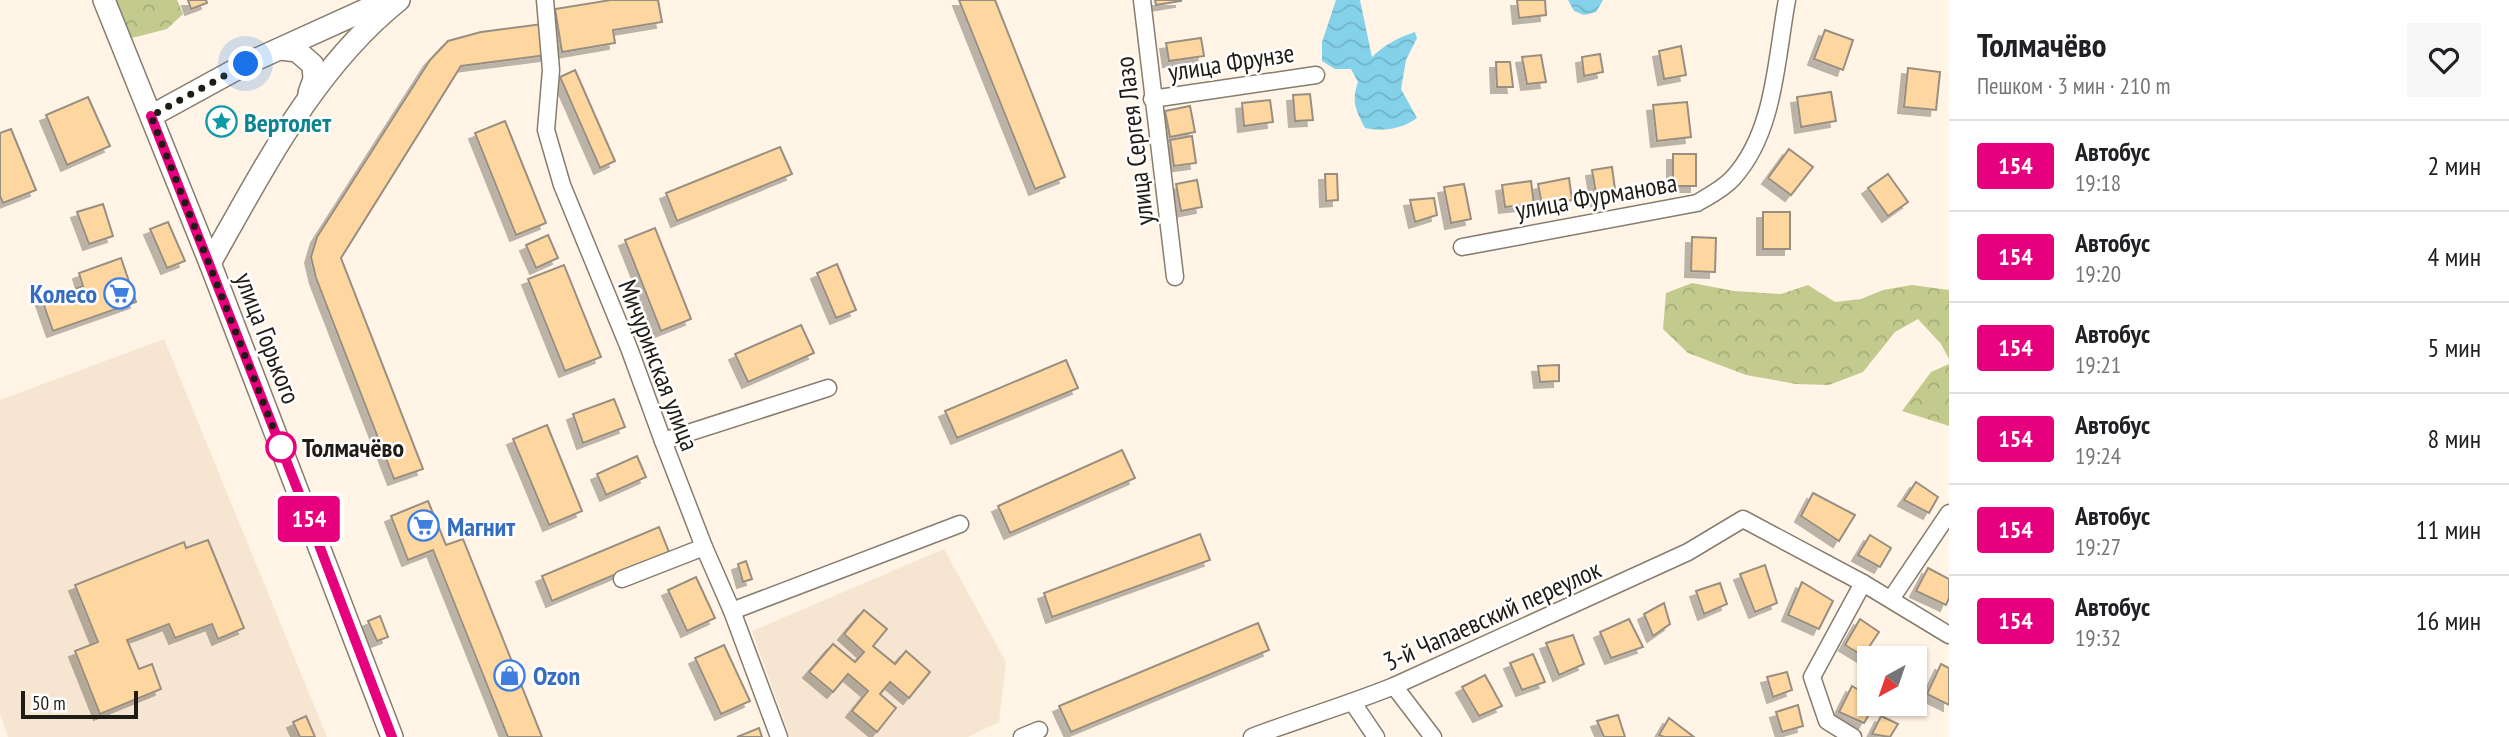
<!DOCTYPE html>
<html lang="ru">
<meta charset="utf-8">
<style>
body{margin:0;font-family:"PT Sans Narrow",sans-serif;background:#f6f6f6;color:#202124;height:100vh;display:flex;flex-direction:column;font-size:26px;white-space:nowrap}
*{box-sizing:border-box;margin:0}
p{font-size:23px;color:#757577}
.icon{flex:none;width:38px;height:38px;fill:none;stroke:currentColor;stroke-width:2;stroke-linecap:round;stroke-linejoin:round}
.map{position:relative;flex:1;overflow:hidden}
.sheet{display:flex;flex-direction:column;background:#fff;width:560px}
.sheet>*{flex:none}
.badge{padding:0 14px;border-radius:5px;font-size:24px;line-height:46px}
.needle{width:46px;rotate:220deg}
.fabs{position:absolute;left:1857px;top:646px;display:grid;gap:14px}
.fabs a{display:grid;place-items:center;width:70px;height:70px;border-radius:0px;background:#fff;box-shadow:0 2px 5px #0004;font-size:35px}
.scale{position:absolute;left:21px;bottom:18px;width:117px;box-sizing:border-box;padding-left:7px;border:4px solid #1f1b15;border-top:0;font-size:19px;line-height:24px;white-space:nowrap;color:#1f1b15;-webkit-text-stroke:5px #fff;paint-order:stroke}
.you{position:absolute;width:35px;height:35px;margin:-18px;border:5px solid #fff;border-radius:50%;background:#1a73e8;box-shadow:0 0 0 10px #1a73e833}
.map>.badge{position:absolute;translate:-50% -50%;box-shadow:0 0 0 4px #fff}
.round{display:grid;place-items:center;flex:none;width:74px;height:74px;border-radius:0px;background:#f6f6f6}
.overview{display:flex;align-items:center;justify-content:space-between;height:119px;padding:0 28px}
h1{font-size:33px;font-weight:700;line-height:52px}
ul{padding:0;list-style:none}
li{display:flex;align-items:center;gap:21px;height:91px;padding:0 28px;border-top:2px solid #e0e0e0}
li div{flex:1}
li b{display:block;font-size:26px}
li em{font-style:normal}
li .badge{min-width:77px;font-weight:700;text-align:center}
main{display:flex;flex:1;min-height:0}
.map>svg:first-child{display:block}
.built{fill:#f6e6d1}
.forest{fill:url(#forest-crowns)}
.water{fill:url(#water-waves)}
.building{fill:#fed69f;stroke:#998f81;stroke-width:2;filter:url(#shadow)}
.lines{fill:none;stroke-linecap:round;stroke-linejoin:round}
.minor-casing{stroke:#867c6f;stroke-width:19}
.major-casing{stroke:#867c6f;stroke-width:24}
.minor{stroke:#fff;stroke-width:16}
.major{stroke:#fff;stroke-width:21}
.line-casing{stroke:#fff;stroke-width:16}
.line{stroke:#e6007e;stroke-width:10}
.walk{stroke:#1f1b15;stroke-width:7;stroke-dasharray:0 12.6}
.stop-dot{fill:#fff;stroke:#e6007e;stroke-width:3.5}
.labels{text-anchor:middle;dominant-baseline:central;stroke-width:5;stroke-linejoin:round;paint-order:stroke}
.street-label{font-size:26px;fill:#1f1b15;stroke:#fff}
.culture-label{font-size:26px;font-weight:bold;fill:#0d838f;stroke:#fff;text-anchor:start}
.shop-label{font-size:26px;font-weight:bold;fill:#366cbe;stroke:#fff;text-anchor:start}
.stop-label{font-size:26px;font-weight:bold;fill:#1f1b15;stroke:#fff;text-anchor:start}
</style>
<main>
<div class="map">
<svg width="1949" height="737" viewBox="0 0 1949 737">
<defs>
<pattern id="forest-crowns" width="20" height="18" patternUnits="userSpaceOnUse" patternTransform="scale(1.75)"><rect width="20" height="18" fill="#c2cb8d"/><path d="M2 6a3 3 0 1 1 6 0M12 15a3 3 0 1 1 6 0" fill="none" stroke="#a6ae79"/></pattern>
<pattern id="water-waves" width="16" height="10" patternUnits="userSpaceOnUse" patternTransform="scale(1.75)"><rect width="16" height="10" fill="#84d2ea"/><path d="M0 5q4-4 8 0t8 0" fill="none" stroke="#72b4c8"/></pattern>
<filter id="shadow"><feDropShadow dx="-6" dy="6" stdDeviation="0" flood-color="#0004"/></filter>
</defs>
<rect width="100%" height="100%" fill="#fff4e5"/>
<g class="built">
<polygon points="164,339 327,737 8,737 0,714 0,400"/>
<polygon points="944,549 1006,662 999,722 968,737 790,737 752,631"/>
</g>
<g class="forest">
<polygon points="112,0 177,0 183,14 167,29 128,39"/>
<polygon points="1692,283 1734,291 1781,294 1808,285 1835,302 1861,299 1883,290 1912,285 1949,290 1949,359 1941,344 1918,319 1895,332 1863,372 1829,385 1796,384 1746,375 1688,353 1663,329 1666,293"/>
<polygon points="1949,364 1949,426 1902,411 1931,372"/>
</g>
<g class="water">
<path d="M1336 0H1360L1372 57C1385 44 1398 38 1415 32L1417 38 1406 60 1401 89 1417 118C1402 129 1383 132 1365 128 1356 110 1351 102 1358 82L1351 69H1335L1322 61V42Z"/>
<polygon points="1568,0 1603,0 1596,12 1584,15 1574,11"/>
</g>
<g class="building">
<polygon points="188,0 206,0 207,3 191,9"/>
<polygon points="611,0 658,0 662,22 613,30 615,43 562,52 555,9"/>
<polygon points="959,0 995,0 1065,177 1035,189"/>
<polygon points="1155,0 1181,0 1181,1 1156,5"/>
<polygon points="1517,0 1545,0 1546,15 1519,18"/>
<polygon points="542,24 547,55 461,66 341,258 423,469 394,479 316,278 311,257 317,237 430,60 448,41 481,32"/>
<polygon points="1825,30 1853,40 1843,70 1814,59"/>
<polygon points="1201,38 1204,56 1169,61 1166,43"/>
<polygon points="1681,46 1686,75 1664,79 1659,51"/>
<polygon points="1600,54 1603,72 1584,76 1582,57"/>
<polygon points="1541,55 1546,82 1527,84 1522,57"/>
<polygon points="1496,62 1510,62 1513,87 1497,87"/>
<polygon points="1908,68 1940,72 1936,110 1904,107"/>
<polygon points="575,70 615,161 600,168 560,77"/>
<polygon points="1831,92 1836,121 1801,127 1797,97"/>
<polygon points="1310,94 1313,120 1295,121 1293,95"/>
<polygon points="88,97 110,146 67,165 46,115"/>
<polygon points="1270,100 1273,122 1244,126 1242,103"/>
<polygon points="1687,102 1691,137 1657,141 1653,105"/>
<polygon points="1190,106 1195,132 1170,137 1165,111"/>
<polygon points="505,121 546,223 516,235 475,133"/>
<polygon points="11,129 36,190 3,203 0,196 0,133"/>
<polygon points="1192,136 1196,163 1174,166 1170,140"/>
<polygon points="780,147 792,174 677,221 666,193"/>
<polygon points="1789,149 1813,167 1791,195 1768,178"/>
<rect x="1673" y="154" width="23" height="32"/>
<polygon points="1612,167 1616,197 1597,200 1592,170"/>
<polygon points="1325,174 1337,174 1338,200 1326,201"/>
<polygon points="1888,174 1908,202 1888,216 1868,188"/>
<polygon points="1569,178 1572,200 1542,205 1538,184"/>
<polygon points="1197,180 1202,207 1181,211 1176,184"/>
<polygon points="1531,181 1534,204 1505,207 1502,185"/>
<polygon points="1464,184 1471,219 1451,223 1444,187"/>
<polygon points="1434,198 1437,215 1415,222 1410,200"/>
<polygon points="103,204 113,236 89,244 77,212"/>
<rect x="1763" y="212" width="27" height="37"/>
<polygon points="168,222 185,261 167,268 150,229"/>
<polygon points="655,228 691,319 661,331 625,240"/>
<polygon points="548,235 558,258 536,268 526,245"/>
<polygon points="1692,237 1716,238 1715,272 1691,271"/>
<polygon points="121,258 136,302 53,331 42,300 83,286 79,273"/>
<polygon points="837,264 856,310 836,318 817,273"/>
<polygon points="564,265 601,357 565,371 528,279"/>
<polygon points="801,325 814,353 748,382 735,354"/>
<polygon points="1066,360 1078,388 957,438 945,411"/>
<polygon points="1559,365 1559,381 1540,382 1538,366"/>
<polygon points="614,399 625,427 583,443 573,414"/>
<polygon points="547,425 582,511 549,525 513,439"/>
<polygon points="1122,450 1135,478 1010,533 998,506"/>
<polygon points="637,456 646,477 606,495 597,474"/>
<polygon points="1916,482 1938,497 1929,513 1904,500"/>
<polygon points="1813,493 1855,515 1839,541 1801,516"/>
<polygon points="428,501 446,545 463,539 542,737 508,737 433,550 408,560 391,516"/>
<polygon points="659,527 669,552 552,601 542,576"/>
<polygon points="1200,534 1210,560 1052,617 1044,593"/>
<polygon points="1870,535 1891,548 1880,567 1858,555"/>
<polygon points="208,540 244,628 218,639 212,624 175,638 169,624 127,640 139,669 152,664 161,689 100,714 75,651 98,642 75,585 184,542 186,548"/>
<polygon points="746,561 752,579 743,582 738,564"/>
<polygon points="1765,565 1777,603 1755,612 1740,574"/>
<polygon points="1928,568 1949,579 1949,598 1946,605 1916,591"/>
<polygon points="696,577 715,618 687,631 668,590"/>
<polygon points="1802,582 1833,601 1819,629 1788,615"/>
<polygon points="1720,583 1727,604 1704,614 1696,591"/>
<polygon points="1664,603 1670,624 1653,636 1644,614"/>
<polygon points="864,610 887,629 873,646 895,664 906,651 930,672 909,698 890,682 880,694 896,708 877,732 852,711 868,691 848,674 833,692 809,672 833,644 855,662 864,652 844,634"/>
<polygon points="380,616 388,637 377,641 368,621"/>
<polygon points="1629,619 1643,647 1611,658 1600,632"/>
<polygon points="1860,619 1879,632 1863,656 1845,645"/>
<polygon points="1258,623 1269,650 1071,732 1059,706"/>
<polygon points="1573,635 1584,664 1559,675 1546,643"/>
<polygon points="724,645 750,701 721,714 695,658"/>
<polygon points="1533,654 1545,682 1522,690 1510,663"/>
<polygon points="1941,664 1949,668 1949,705 1927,694"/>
<polygon points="1787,672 1792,690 1773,697 1767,677"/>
<polygon points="1485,675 1502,706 1479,716 1462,687"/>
<polygon points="1852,686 1869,696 1869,704 1875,704 1864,723 1839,712"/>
<polygon points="1798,705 1803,726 1782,732 1776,712"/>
<polygon points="1618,715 1625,737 1604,737 1597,721"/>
<polygon points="306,716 315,737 300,737 293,722"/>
<polygon points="1881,716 1898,724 1890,737 1872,734"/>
<polygon points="1669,718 1694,737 1664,737 1659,735"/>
<polygon points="759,728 762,737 737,737"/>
</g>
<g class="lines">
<defs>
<g id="minor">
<polyline points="545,0 551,70 546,130 562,185 629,348 663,441 704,547 732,611 779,737"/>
<polyline points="1142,0 1175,277"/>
<polyline points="1152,99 1316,75"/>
<path d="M1462 247 1697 203C1709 196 1723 189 1733 178 1775 132 1776 59 1787 0"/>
<polyline points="663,441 828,388"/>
<polyline points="622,579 704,547"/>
<polyline points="1891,599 1949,513"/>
<polyline points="732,611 960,524"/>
<polyline points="1394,686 1433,737"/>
<polyline points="1353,703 1376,737"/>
<polyline points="1022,737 1039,730"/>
<path d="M1252 737C1299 719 1347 705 1394 686L1688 552 1743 519 1863 583 1949 635"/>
<polyline points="1853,737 1827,721 1812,677 1863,583"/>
</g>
<g id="major">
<polyline points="104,0 210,263 392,737"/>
<polyline points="281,49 297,51 313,65 314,79 309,93"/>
<polyline points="151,116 246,64 387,0"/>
<path d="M210 263C263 170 313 69 399 0"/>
</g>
</defs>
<use href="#minor" class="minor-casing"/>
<use href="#major" class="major-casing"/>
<use href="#minor" class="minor"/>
<use href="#major" class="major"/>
</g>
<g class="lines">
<defs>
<polyline id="line" points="151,116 313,529 392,737"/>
</defs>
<use href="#line" class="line-casing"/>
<use href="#line" class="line"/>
<polyline class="walk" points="246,64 151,116 285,458 281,447"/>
</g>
<defs>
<symbol id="sight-ring" viewBox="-11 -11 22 22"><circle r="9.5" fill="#fff" stroke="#0f9aa8" stroke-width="1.5"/><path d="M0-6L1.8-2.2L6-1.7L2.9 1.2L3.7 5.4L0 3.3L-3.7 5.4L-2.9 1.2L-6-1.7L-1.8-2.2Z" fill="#0f9aa8"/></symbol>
<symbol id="supermarket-ring" viewBox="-11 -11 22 22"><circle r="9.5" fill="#fff" stroke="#3f7fe0" stroke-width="1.5"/><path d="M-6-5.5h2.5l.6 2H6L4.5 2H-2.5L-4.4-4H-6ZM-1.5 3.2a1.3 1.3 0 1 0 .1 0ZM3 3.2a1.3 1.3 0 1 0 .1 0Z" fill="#3f7fe0"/></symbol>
<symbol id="shop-ring" viewBox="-11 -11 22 22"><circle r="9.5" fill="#fff" stroke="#3f7fe0" stroke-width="1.5"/><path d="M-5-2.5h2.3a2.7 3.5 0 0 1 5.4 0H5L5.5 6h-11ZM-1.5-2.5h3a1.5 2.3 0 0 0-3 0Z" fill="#3f7fe0"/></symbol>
</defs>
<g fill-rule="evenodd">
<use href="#sight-ring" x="204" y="104" width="35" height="35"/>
<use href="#supermarket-ring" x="102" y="276" width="35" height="35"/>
<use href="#supermarket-ring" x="406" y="508" width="35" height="35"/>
<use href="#shop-ring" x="492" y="658" width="35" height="35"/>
</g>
<circle class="stop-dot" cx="281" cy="447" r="14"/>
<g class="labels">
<g class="street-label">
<text transform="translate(1231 62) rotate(-9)">улица Фрунзе</text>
<text transform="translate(1134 141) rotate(-97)">улица Сергея Лазо</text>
<text transform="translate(1596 196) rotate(-10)">улица Фурманова</text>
<text transform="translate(268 338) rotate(69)">улица Горького</text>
<text transform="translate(659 365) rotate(69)">Мичуринская улица</text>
<text transform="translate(1492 615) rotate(-24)">3-й Чапаевский переулок</text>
</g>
<g class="culture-label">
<text x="244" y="122">Вертолет</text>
</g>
<g class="shop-label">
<text x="97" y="293" text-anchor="end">Колесо</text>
<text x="447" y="526">Магнит</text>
<text x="533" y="675">Ozon</text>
</g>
<g class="stop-label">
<text x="302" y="447">Толмачёво</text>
</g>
</g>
</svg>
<div class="fabs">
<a><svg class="needle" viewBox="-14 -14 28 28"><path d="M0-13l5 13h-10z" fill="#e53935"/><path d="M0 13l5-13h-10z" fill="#757577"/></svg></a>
</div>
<div class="scale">50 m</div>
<div class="you" style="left:246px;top:64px"></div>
<b class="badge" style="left:309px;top:519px;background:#e6007e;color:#fff">154</b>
</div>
<section class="sheet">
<div class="overview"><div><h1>Толмачёво</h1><p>Пешком · 3 мин · 210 m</p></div><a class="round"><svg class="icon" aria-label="heart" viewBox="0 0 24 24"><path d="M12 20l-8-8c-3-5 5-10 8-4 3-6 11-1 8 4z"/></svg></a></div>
<ul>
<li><span class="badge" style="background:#e6007e;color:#fff">154</span><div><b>Автобус</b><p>19:18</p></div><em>2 мин</em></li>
<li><span class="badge" style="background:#e6007e;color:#fff">154</span><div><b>Автобус</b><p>19:20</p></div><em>4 мин</em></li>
<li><span class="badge" style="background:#e6007e;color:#fff">154</span><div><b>Автобус</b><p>19:21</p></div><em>5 мин</em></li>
<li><span class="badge" style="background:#e6007e;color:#fff">154</span><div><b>Автобус</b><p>19:24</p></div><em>8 мин</em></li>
<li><span class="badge" style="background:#e6007e;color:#fff">154</span><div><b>Автобус</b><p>19:27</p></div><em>11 мин</em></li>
<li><span class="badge" style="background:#e6007e;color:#fff">154</span><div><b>Автобус</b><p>19:32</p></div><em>16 мин</em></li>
</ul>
</section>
</main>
